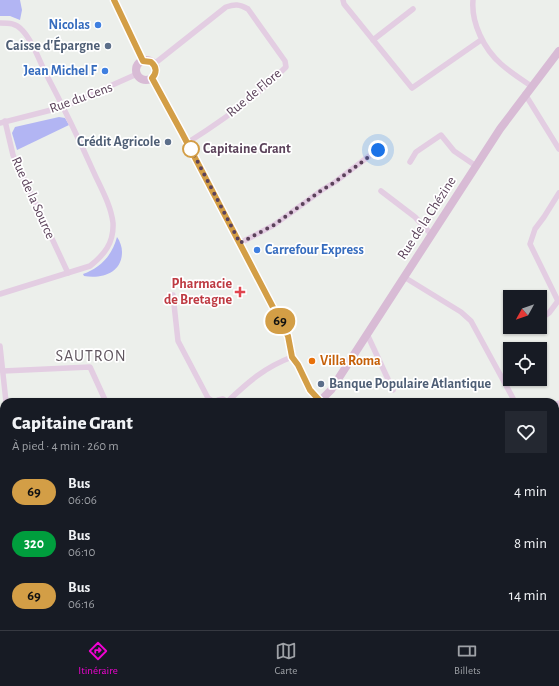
<!DOCTYPE html>
<html lang="fr">
<meta charset="utf-8">
<style>
body{margin:0;font-family:"Alegreya Sans",sans-serif;background:#242831;color:#f1f3f6;height:100vh;display:flex;flex-direction:column;font-size:15px;white-space:nowrap}
*{box-sizing:border-box;margin:0}
p{font-size:13px;color:#9ea1a6}
.icon{flex:none;width:22px;height:22px;fill:none;stroke:currentColor;stroke-width:2;stroke-linecap:round;stroke-linejoin:round}
.map{position:relative;flex:1;overflow:hidden}
.panel{position:absolute;left:0px;top:398px;width:559px;height:232px;display:flex;flex-direction:column;background:#171b24;border-radius:12px 12px 0 0;box-shadow:0 1px 3px #0004}
.panel>*{flex:none}
.badge{padding:0 8px;border-radius:13px;font-size:14px;line-height:26px}
.needle{width:26px;rotate:230deg}
.fabs{position:absolute;left:503px;top:290px;display:grid;gap:8px}
.fabs a{display:grid;place-items:center;width:44px;height:44px;border-radius:0px;background:#171b24;box-shadow:0 1px 3px #0004;font-size:20px}
.you{position:absolute;width:20px;height:20px;margin:-10px;border:3px solid #fff;border-radius:50%;background:#1a73e8;box-shadow:0 0 0 6px #1a73e833}
.map>.badge{position:absolute;translate:-50% -50%;box-shadow:0 0 0 2px #fff}
.round{display:grid;place-items:center;flex:none;width:42px;height:42px;border-radius:0px;background:#242831}
.headline{display:flex;align-items:center;justify-content:space-between;height:68px;padding:0 12px}
h1{font-size:19px;font-weight:800;line-height:30px}
ul{padding:0;list-style:none}
li{display:flex;align-items:center;gap:12px;height:52px;padding:0 12px}
li div{flex:1}
li b{display:block;font-size:15px}
li em{font-style:normal}
li .badge{min-width:44px;font-weight:700;text-align:center}
.tabs{display:flex;justify-content:space-around;align-items:center;height:56px;border-top:1px solid #363941;background:#171b24;font-size:11px;color:#9ea1a6}
.tabs a{display:grid;justify-items:center;gap:2px}
.tabs .selected{color:#f003d1}
.map>svg:first-child{display:block}
.green{fill:#b2b5f3}
.lines{fill:none;stroke-linecap:round;stroke-linejoin:round}
.street{stroke:#e3cde2;stroke-width:5.5}
.secondary{stroke:#d8bbd5;stroke-width:8}
.line-casing{stroke:#fff;stroke-width:9}
.line{stroke:#d39e46;stroke-width:6}
.walk{stroke:#5b425a;stroke-width:4;stroke-dasharray:0 7.2}
.shop-dot{fill:#3f7fe0;stroke:#fff;stroke-width:1.5}
.service-dot{fill:#5c6f8a;stroke:#fff;stroke-width:1.5}
.stop-dot{fill:#fff;stroke:#d39e46;stroke-width:2}
.health-dot{fill:#e0444e;stroke:#fff;stroke-width:1.5}
.food-dot{fill:#e8710a;stroke:#fff;stroke-width:1.5}
.labels{text-anchor:middle;dominant-baseline:central;stroke-width:3.5;stroke-linejoin:round;paint-order:stroke}
.shop-label{font-size:14px;font-weight:bold;fill:#366cbe;stroke:#fff;text-anchor:end}
.service-label{font-size:14px;font-weight:bold;fill:#4e5e75;stroke:#fff;text-anchor:end}
.street-label{font-size:14px;fill:#5b425a;stroke:#fff}
.stop-label{font-size:14px;font-weight:bold;fill:#5b425a;stroke:#fff;text-anchor:start}
.health-label{font-size:14px;font-weight:bold;fill:#be3a42;stroke:#fff;text-anchor:end}
.food-label{font-size:14px;font-weight:bold;fill:#c56008;stroke:#fff;text-anchor:start}
.quarter-label{font-size:16px;letter-spacing:1px;fill:#615760;stroke:#fff}
</style>
<div class="map">
<svg width="559" height="630" viewBox="0 0 559 630">
<rect width="100%" height="100%" fill="#ecefeb"/>
<g class="green">
<polygon points="0,0 20,0 22,10 20,20 10,16 0,16"/>
<polygon points="59,117 65,118 69,125 17,150 12,133 15,127"/>
<path d="M117 237C120 241 122 247 122 252 122 273 102 279 84 276L83 274C100 268 112 256 117 237Z"/>
<polygon points="559,412 559,454 555,456 555,414"/>
<polygon points="331,626 410,626 411,630 327,630"/>
</g>
<g class="lines">
<g class="street">
<polyline points="343,0 344,4 412,88 481,40"/>
<path d="M473 0C471 23 484 49 501 64 510 72 521 79 531 86"/>
<path d="M0 23C9 23 16 23 22 30 32 40 38 57 44 70 62 104 79 139 95 175 102 190 111 206 113 223 114 243 104 255 90 266L0 294"/>
<polyline points="373,40 413,9"/>
<path d="M154 64 226 7C235 4 239 4 248 9L285 61 286 67C257 96 222 121 187 143"/>
<polyline points="525,94 559,149"/>
<polyline points="5,121 13,155 68,273"/>
<polyline points="0,123 63,107 137,74"/>
<polyline points="410,162 416,152 441,135 454,151 476,166"/>
<polyline points="381,191 415,217 431,234"/>
<polyline points="559,193 544,217 535,229 530,244 558,301 559,301"/>
<polyline points="240,243 274,225 322,190 335,182 381,147"/>
<polyline points="404,277 461,312 471,321 515,402"/>
<polyline points="173,295 178,341 208,398 214,402"/>
<polyline points="540,319 549,313 558,301"/>
<polyline points="524,329 527,327"/>
<polyline points="367,334 393,390"/>
<polyline points="0,346 6,402"/>
<polyline points="3,371 90,367 106,402"/>
<polyline points="215,402 218,400 223,399 227,402"/>
<path d="M227 402C248 382 265 367 292 357"/>
<polyline points="555,405 559,403"/>
<polyline points="0,453 4,451"/>
<polyline points="555,474 559,479"/>
<polyline points="0,534 4,532"/>
<polyline points="555,536 559,534"/>
<polyline points="0,593 4,599"/>
<polyline points="0,615 4,621"/>
<polyline points="8,626 10,630"/>
<polyline points="23,626 25,630"/>
<polyline points="116,626 118,630"/>
<polyline points="276,626 278,630"/>
<polyline points="67,630 73,626"/>
<polyline points="204,630 211,626"/>
<polyline points="220,630 222,626"/>
<polyline points="550,630 551,626"/>
</g>
<g class="secondary">
<polyline points="114,0 143,61"/>
<circle cx="146" cy="70" r="10"/>
<polyline points="152,78 182,133 288,336 292,357 298,365 310,390 321,402"/>
<polyline points="320,401 331,390 500,129 559,51"/>
<polyline points="419,626 421,630"/>
</g>
</g>
<g class="lines">
<defs>
<path id="line" d="M114 0 143 61 151 62C157 67 157 73 152 78L182 133 288 336 292 357 298 365 310 390 321 402"/>
</defs>
<use href="#line" class="line-casing"/>
<use href="#line" class="line"/>
<polyline class="walk" points="191,149 240,243 274,225 322,190 335,182 378,150"/>
</g>
<g class="shop-dot">
<circle cx="98" cy="25" r="4"/>
<circle cx="105" cy="71" r="4"/>
<circle cx="257" cy="250" r="4"/>
</g>
<g class="service-dot">
<circle cx="108" cy="46" r="4"/>
<circle cx="168" cy="142" r="4"/>
<circle cx="321" cy="384" r="4"/>
</g>
<circle class="stop-dot" cx="191" cy="149" r="8"/>
<path class="health-dot" d="M238 286h4v4h4v4h-4v4h-4v-4h-4v-4h4z"/>
<circle class="food-dot" cx="312" cy="361" r="4"/>
<g class="labels">
<g class="shop-label">
<text x="90" y="25">Nicolas</text>
<text x="97" y="71">Jean Michel F</text>
<text x="265" y="250" text-anchor="start">Carrefour Express</text>
</g>
<g class="service-label">
<text x="100" y="46">Caisse d'Épargne</text>
<text x="160" y="142">Crédit Agricole</text>
<text x="329" y="384" text-anchor="start">Banque Populaire Atlantique</text>
</g>
<g class="street-label">
<text transform="translate(254 93) rotate(-40)">Rue de Flore</text>
<text transform="translate(81 98) rotate(-20)">Rue du Cens</text>
<text transform="translate(33 198) rotate(66)">Rue de la Source</text>
<text transform="translate(427 218) rotate(-57)">Rue de la Chézine</text>
</g>
<g class="stop-label">
<text x="203" y="149">Capitaine Grant</text>
</g>
<g class="health-label">
<text x="232" y="284">Pharmacie<tspan x="232" dy="16">de Bretagne</tspan></text>
</g>
<g class="food-label">
<text x="320" y="361">Villa Roma</text>
</g>
<g class="quarter-label">
<text x="91" y="356">SAUTRON</text>
</g>
</g>
</svg>
<div class="fabs">
<a><svg class="needle" viewBox="-14 -14 28 28"><path d="M0-13l5 13h-10z" fill="#e53935"/><path d="M0 13l5-13h-10z" fill="#9ea1a6"/></svg></a>
<a><svg class="icon" aria-label="locate" viewBox="0 0 24 24"><circle cx="12" cy="12" r="6"/><path d="M12 2v4M12 18v4M2 12h4M18 12h4"/></svg></a>
</div>
<div class="you" style="left:378px;top:150px"></div>
<b class="badge" style="left:280px;top:321px;background:#d39e46;color:#111">69</b>
<section class="panel">
<div class="headline"><div><h1>Capitaine Grant</h1><p>À pied · 4 min · 260 m</p></div><a class="round"><svg class="icon" aria-label="heart" viewBox="0 0 24 24"><path d="M12 20l-8-8c-3-5 5-10 8-4 3-6 11-1 8 4z"/></svg></a></div>
<ul>
<li><span class="badge" style="background:#d39e46;color:#111">69</span><div><b>Bus</b><p>06:06</p></div><em>4 min</em></li>
<li><span class="badge" style="background:#009e3d;color:#fff">320</span><div><b>Bus</b><p>06:10</p></div><em>8 min</em></li>
<li><span class="badge" style="background:#d39e46;color:#111">69</span><div><b>Bus</b><p>06:16</p></div><em>14 min</em></li>
</ul>
</section>
</div>
<nav class="tabs">
<a class="selected"><svg class="icon" aria-label="directions" viewBox="0 0 24 24"><path d="M12 3l9 9-9 9-9-9zM9 14v-3h6M13 9l2 2-2 2"/></svg>Itinéraire</a>
<a><svg class="icon" aria-label="map" viewBox="0 0 24 24"><path d="M3 6l6-2 6 2 6-2v14l-6 2-6-2-6 2zM9 4v14M15 6v14"/></svg>Carte</a>
<a><svg class="icon" aria-label="tickets" viewBox="0 0 24 24"><path d="M3 7h18v10H3zM15 7v10"/></svg>Billets</a>
</nav>
